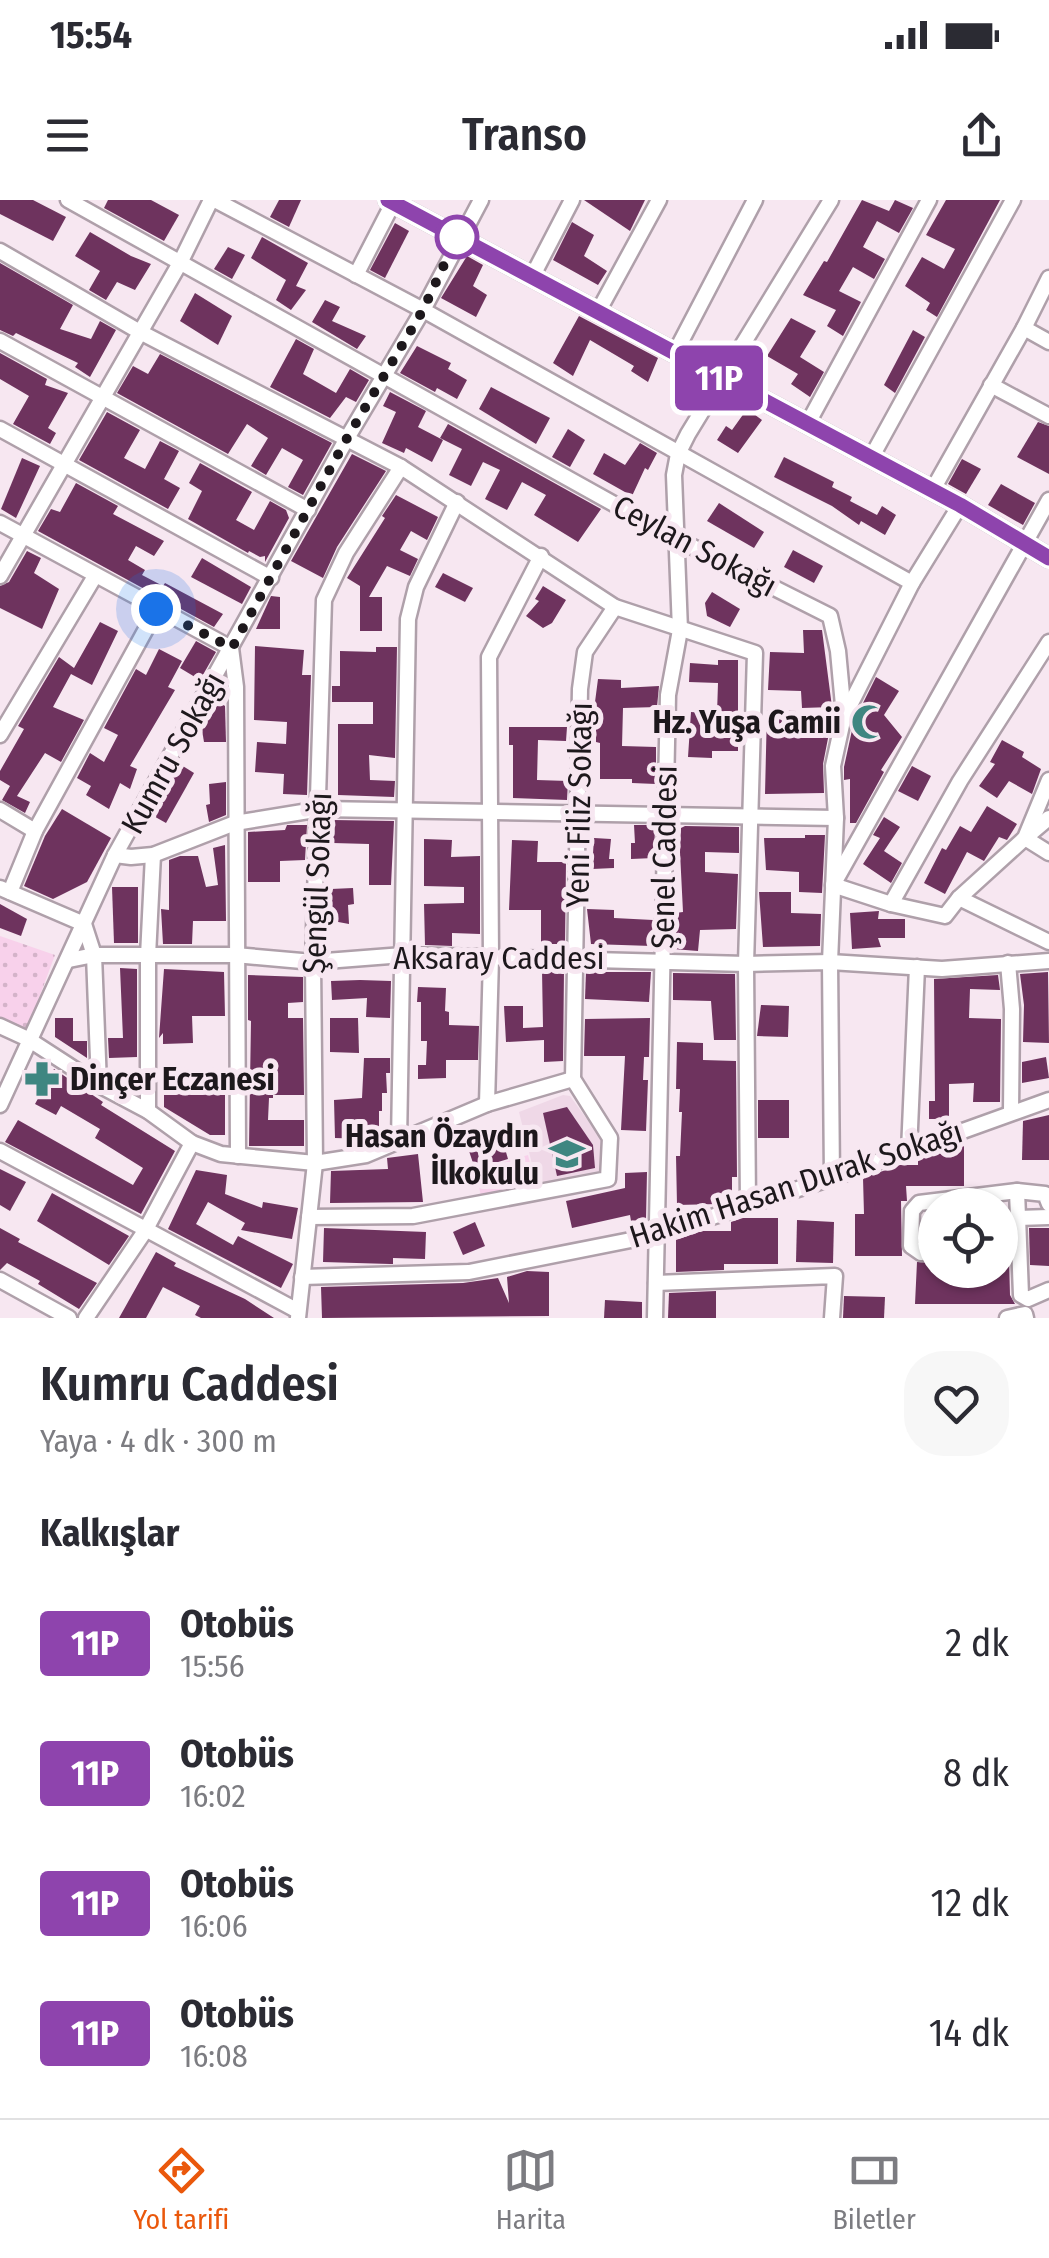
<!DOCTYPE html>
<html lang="tr">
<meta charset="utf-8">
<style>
body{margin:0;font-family:"Fira Sans Condensed",sans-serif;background:#f7f7f7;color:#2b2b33;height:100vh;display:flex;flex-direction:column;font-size:38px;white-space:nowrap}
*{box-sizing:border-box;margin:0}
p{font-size:32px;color:#7c7c81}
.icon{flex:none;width:55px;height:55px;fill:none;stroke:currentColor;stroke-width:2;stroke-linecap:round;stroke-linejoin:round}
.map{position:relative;height:1118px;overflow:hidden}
.drawer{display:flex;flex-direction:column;background:#fff;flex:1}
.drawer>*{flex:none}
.badge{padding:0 20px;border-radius:8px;font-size:35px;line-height:65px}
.controls{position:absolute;left:918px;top:988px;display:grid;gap:20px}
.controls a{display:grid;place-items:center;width:100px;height:100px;border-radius:50%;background:#fff;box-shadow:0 2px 8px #0004;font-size:50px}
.you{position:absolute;width:50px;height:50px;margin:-25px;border:8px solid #fff;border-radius:50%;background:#1a73e8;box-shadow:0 0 0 15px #1a73e833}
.map>.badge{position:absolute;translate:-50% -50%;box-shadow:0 0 0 5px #fff}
h2{padding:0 40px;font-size:38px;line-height:90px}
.round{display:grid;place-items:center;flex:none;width:105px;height:105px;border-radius:40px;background:#f7f7f7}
.overview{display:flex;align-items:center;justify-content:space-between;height:170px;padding:0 40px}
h1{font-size:48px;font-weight:600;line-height:75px}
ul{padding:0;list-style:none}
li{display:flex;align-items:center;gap:30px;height:130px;padding:0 40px}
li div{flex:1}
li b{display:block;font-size:38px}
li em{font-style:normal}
li .badge{min-width:110px;font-weight:700;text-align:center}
.status{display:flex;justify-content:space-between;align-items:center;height:70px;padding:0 50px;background:#fff;direction:ltr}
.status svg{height:28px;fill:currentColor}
header{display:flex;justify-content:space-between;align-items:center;height:130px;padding:0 40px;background:#fff;font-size:45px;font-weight:600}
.dock{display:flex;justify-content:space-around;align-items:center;height:140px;border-top:2px solid #e1e1e2;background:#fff;font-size:28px;color:#7c7c81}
.dock a{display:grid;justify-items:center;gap:5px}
.dock .selected{color:#ea580c}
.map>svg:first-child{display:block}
.built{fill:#efd8e7}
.grass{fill:url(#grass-dots)}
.building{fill:#6e335e}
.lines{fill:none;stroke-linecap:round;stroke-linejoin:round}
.minor-casing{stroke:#afa0aa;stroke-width:19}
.major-casing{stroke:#afa0aa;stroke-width:22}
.minor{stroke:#fff;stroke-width:14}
.major{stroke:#fff;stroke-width:18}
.line-casing{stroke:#fff;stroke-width:22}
.line{stroke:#8e44ad;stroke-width:15}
.walk{stroke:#1d181c;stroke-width:10;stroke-dasharray:0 18}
.stop-dot{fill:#fff;stroke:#8e44ad;stroke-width:5}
.labels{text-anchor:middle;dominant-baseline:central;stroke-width:10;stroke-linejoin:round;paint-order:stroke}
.street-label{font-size:32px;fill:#1d181c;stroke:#f7e7f1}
.poi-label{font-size:32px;font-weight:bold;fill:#1d181c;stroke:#f7e7f1;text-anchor:end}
</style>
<div class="status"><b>15:54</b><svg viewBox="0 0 49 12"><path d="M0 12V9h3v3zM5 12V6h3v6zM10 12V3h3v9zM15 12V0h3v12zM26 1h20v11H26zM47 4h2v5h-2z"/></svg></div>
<header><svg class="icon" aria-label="menu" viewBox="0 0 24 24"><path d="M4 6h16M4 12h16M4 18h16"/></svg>Transo<svg class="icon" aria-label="share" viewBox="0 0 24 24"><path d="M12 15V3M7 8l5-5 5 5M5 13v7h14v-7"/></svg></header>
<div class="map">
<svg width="1049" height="1118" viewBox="0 0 1049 1118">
<defs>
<pattern id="grass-dots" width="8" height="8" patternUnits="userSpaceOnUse" patternTransform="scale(2.5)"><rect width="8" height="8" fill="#f8d1eb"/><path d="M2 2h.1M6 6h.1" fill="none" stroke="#d4b3c9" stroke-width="1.8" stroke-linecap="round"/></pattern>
</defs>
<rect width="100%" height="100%" fill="#f7e7f1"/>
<polygon class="built" points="563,895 570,896 602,940 605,967 600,973 537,984 519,912"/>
<g class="grass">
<polygon points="0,736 55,755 27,830 0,817"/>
<polygon points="528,955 536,986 481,997 476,970"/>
</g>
<g class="building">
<polygon points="0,0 33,0 66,17 53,41 0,14"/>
<polygon points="108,0 151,0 179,15 164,41 104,8"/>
<polygon points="279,0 301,0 289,27 270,17"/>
<polygon points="584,0 645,0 630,31"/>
<polygon points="862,0 889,11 895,0 913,8 899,33 877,21 863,47 885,59 874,79 853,67 839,91 861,102 843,136 827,126 836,110 803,95 824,61 827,62"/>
<polygon points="946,0 1000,0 937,117 926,110 930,103 905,86 922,57 944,69 955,49 926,35"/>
<polygon points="572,22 594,35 584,56 607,71 598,85 553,60"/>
<polygon points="395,23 409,31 385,78 370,70"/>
<polygon points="90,32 131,56 151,64 135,90 117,82 106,100 89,90 100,71 75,56"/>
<polygon points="262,37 308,63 296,86 306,90 291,110 276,100 286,80 251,58"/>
<polygon points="228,47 245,55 232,79 214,69"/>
<polygon points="467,56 483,65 473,86 487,95 476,117 441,98"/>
<polygon points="0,63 73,105 60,129 91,139 100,121 116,130 90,177 75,167 78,163 16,133 13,136 0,130"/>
<polygon points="195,93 232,116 218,145 180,121"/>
<polygon points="325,100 340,107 332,121 366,136 357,149 312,122"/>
<polygon points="579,116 658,158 648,182 631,171 634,166 590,140 573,176 553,163"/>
<polygon points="791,118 816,131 800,157 824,172 810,197 791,184 798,174 767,156"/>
<polygon points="913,130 925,137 895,193 884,185"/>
<polygon points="296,139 314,149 303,174 336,193 350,169 369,180 356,202 346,197 330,218 270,187"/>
<polygon points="417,146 451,163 448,169 467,180 457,199 437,188 435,192 400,173"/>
<polygon points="0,153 47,179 45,185 68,193 48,228 56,233 50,244 13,224 29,196 0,179"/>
<polygon points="160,154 332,243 303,295 288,287 303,260 282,248 266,275 251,266 268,238 247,224 228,254 117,193 133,166 148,174"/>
<polygon points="491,187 550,218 536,244 479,209"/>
<polygon points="390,192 426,211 418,227 443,240 432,262 406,248 404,253 382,243 396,212 383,206"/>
<polygon points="747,209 762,220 738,253 717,240 726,226 732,230"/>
<polygon points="107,212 140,230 124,258 145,269 160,241 179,251 164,279 180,288 168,309 79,260"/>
<polygon points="1038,222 1049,226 1049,274 1017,257"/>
<polygon points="448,224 601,309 578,342 534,315 546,295 522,282 507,310 485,299 500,270 483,262 471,286 449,275 462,249 440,238"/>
<polygon points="568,229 585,240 570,267 552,257"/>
<polygon points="640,243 657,253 648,270 645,268 632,296 593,274 604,253 625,265"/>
<polygon points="352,254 386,271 337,347 323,378 291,361"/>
<polygon points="784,257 834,282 832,287 852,297 850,301 877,315 882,306 896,315 885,335 861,321 859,325 832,306 774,277"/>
<polygon points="22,258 40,266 16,318 1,309"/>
<polygon points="962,259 981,269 966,294 948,284"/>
<polygon points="200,263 252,292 236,320 254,330 270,301 286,310 289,318 265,362 265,356 260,357 249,351 248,353 188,319 202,291 189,283"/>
<polygon points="76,283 118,306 113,314 164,341 154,356 136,346 128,360 145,370 142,375 163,386 165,383 223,414 214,427 38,331 51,309 60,312"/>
<polygon points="1001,284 1035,303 1023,325 988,305"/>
<polygon points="396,295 438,317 427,340 411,331 400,350 418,359 410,376 387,366 369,397 382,397 382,431 360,431 360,386 347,378 385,318 382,316"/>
<polygon points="719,303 764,332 754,348 707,321"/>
<polygon points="793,350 823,366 814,383 784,367"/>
<polygon points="27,351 41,358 34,373 59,389 42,429 0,408 0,386 9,382"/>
<polygon points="202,358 251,387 242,404 191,377"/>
<polygon points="443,373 473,388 465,402 435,387"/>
<polygon points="543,386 566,400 552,423 543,428 526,416 539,401 535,399"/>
<polygon points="712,392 740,409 730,427 707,416 705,403"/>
<polygon points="271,396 280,397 280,429 256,429"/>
<polygon points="100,422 118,431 92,485 71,474 53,507 84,520 61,562 45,553 17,596 30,602 25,613 2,600 10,586 0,580 0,571 24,529 18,526 59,457 74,468"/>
<polygon points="803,430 822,430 832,507 802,508 801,491 768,490 770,452 804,453"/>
<polygon points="196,441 216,452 200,480 180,468"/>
<polygon points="255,446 304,450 302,475 311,475 307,595 283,594 284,574 255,572 257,542 286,544 287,522 254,520"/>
<polygon points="376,447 397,447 395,558 369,555 370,580 395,581 394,597 338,595 338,524 373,524 373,502 332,502 332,486 340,486 340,451 376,452"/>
<polygon points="159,449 182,461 168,487 175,490 130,566 137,569 130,589 120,583 109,609 86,595 91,586 77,578 90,553 104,562 118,535 104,528 136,469 146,475"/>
<polygon points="718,460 738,460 738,551 712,551 712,558 688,557 691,512 717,514 718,483 689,482 690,463 718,465"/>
<polygon points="876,477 899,491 884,515 902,537 881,570 884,572 856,623 850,623 850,579 844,580 844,567 854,521"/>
<polygon points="598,479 621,480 621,488 659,486 657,507 623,508 622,546 656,547 656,584 632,583 632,579 600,579 600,543 596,542 596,525 592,525"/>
<polygon points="219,502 225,506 226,542 204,542 202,530"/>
<polygon points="767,510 796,511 796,529 830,528 823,564 824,593 765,594"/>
<polygon points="509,527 567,527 566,541 538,540 537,580 568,581 567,600 513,598 513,545 509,545"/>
<polygon points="1002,540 1024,552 1022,557 1041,569 1032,594 1009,581 997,598 979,586 995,564 990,562"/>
<polygon points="178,563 194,573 166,623 150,614"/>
<polygon points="912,566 931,576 918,601 898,591"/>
<polygon points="226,582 226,615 209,622 206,605 210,604 209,584"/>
<polygon points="987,606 1017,624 1007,640 999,637 984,661 967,652 945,694 924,683 942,648 946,650 960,626 971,632"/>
<polygon points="62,609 111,638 87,682 53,699 24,686 45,636"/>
<polygon points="884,617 900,627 884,651 902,663 891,683 863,664 880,638 873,635"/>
<polygon points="333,620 394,621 391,685 369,685 369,644 333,643"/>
<polygon points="287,625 307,625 305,660 280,661 280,682 248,682 248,632 285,630"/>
<polygon points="634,625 655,625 654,658 631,659 631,643 635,643"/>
<polygon points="685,626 739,627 739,653 705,652 705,672 738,674 736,729 700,730 698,751 673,749 675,713 683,712 680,652 681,628"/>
<polygon points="805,635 825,635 822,693 799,692 799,672 766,670 764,638 805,638"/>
<polygon points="594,638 611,639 609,659 614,659 614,668 592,669"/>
<polygon points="424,639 452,640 451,657 480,656 480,734 452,733 452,746 425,745 424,704 464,703 464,687 424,686"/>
<polygon points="512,640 538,641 537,662 566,662 565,744 541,744 541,710 509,710"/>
<polygon points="225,645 226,721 193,721 192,744 163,744 161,709 169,710 169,660 180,656 198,656 206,687 218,685 213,648"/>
<polygon points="112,687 138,687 138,743 114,743"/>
<polygon points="353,688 354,704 348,705 349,724 333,721 331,689"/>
<polygon points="759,692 791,692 791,713 821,714 820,746 763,747"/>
<polygon points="0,704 27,719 21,736 0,728"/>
<polygon points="587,709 614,710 614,718 653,720 652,746 591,744"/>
<polygon points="879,711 878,719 905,719 905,738 878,738 881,747 852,749 850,713"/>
<polygon points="120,768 137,769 137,857 109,858 108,838 123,838"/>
<polygon points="164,769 224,772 225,816 192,816 193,843 163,844 163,833 159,838"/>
<polygon points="542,770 564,771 563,861 544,862 544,840 506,842 504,806 523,806 523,828 543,827"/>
<polygon points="586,772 651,772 649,802 585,799"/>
<polygon points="1048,772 1049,843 1023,842 1024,805 1020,774"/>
<polygon points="673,773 735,774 736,840 714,840 711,801 673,800"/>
<polygon points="248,775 303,777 303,802 288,803 288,818 303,818 304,895 273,895 273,898 269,898 268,920 304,920 304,946 249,946 251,821 248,820"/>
<polygon points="998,775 1000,790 970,789 969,818 1001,819 1000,902 973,902 974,883 949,884 949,919 929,919 929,901 935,901 934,779"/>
<polygon points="360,780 391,781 390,818 366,817 367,798 332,800 331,781"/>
<polygon points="418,787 446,788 445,811 449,812 449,825 479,826 478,860 446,860 446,878 418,879 418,865 426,865 427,841 421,841 421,802 417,802"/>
<polygon points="761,805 789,806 788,837 757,836"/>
<polygon points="55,818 73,818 73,841 87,841 87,858 55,837"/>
<polygon points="330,818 358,818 359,853 330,852"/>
<polygon points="650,818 649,857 644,857 643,880 648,880 646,931 621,930 625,856 584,856 585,819"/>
<polygon points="677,842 703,843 703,860 736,861 737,977 732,977 732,999 718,1004 677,1005 676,956 680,956 682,912 679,912 680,889 676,889"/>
<polygon points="1046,857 1049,878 1022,883 1022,862"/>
<polygon points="364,858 390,858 390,873 386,873 387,893 382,893 382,911 379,911 379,938 369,942 366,939 335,938 334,900 362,898"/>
<polygon points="54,869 103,902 101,905 175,951 141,1014 5,942 18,920 133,985 143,968 95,938 100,929 61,906 56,915 35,904"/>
<polygon points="200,878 225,879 225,935 210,935 164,907 164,883 200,883"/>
<rect x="758" y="900" width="31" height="38"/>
<polygon points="567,907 593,945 595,968 557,976 543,913"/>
<polygon points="1049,915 1049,960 1022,960 1023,921"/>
<polygon points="501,935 508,959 475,969 467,945"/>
<polygon points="955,945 964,945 964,986 906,986 907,1001 901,1001 902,1056 855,1056 855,1014 864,1014 863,978 900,965 918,965 918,958"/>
<polygon points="418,954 423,1002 330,1003 331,971 388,969 387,958"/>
<polygon points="0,969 26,982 10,1011 0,1005"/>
<polygon points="196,970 227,975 225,994 262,1008 263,1002 298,1008 292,1039 241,1030 245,1023 208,1002 196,1024 233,1045 238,1036 293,1064 281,1088 168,1029"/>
<polygon points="647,972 646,1019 631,1021 630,1015 572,1028 566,1001 625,988 625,973"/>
<polygon points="52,993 129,1036 109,1065 37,1021"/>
<polygon points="743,1018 778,1018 778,1064 724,1064 724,1070 676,1072 676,1040 702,1031 731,1031 731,1022"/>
<polygon points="797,1020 834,1022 833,1063 796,1062"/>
<polygon points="475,1022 485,1046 463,1055 453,1032"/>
<polygon points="0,1028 20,1039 18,1042 97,1083 79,1109 38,1084 40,1081 7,1063 0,1070"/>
<polygon points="324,1028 426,1032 425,1059 393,1058 393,1064 390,1064 323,1062"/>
<polygon points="1029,1028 1049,1028 1049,1066 1030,1065"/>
<polygon points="156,1052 176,1063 174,1066 245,1099 274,1118 201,1118 195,1115 200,1106 163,1087 146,1118 119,1118"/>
<polygon points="1000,1058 1009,1058 1010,1095 1015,1104 915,1104 917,1062 935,1063 935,1070 1000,1070"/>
<polygon points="527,1071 549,1072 549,1116 322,1118 321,1087 463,1083 498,1078 509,1103 507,1077"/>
<polygon points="716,1091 716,1118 668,1118 669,1093"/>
<polygon points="844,1096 885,1097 884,1118 843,1118"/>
<polygon points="605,1100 642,1102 642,1118 604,1118"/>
</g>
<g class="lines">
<defs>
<g id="minor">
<polyline points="68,0 675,338 830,416 838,451 844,516 833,566 836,618 830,762 832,978"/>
<polyline points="215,0 423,110 912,383"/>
<polyline points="0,51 140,132 401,267 615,407 755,453 746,764 748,1005"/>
<polyline points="356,75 393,3"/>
<polyline points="532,77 572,0"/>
<polyline points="598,112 659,0"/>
<polyline points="1024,128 1049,142"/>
<polyline points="0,141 308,310"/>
<polyline points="675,153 755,0"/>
<polyline points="991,185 1049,216"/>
<polyline points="807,225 929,0"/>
<polyline points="0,229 271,378"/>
<polyline points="871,258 1013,0"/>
<polyline points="932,291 1024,128 1049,78"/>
<polyline points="1049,300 833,685 891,704 945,716 959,698 1025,638 1049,580"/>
<polyline points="0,323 231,448 236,487 238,956"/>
<polyline points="0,376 180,63 211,0"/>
<polyline points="845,515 912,383 960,305"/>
<polyline points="0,535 95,376"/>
<polyline points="0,610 35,631"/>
<polyline points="1049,618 1025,638 1049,653"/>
<polyline points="115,655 131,657 153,655 235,623 321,609 836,618"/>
<polyline points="0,688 84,724 94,755 99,885"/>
<polyline points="10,692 35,631 157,409"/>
<polyline points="959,698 1049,742"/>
<polyline points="891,704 960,581 1049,442"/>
<polyline points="69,760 94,755 235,755 313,762 403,755 746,764 830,762 942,769 1049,761"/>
<polyline points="1008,763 1012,809 1011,912"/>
<polyline points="0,826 28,839 99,885 148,911 192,943 221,954 315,963 366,955 487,904 573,879"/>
<polyline points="487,904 491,758 489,457 541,356"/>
<polyline points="0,905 115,655 346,240 423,110 481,0"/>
<polyline points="148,911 148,756 153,655"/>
<polyline points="399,942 408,419 416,387 457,302"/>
<polyline points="0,951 298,1111"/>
<polyline points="909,951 917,767"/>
<polyline points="1017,991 1045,994 1049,1004"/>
<polyline points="309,1017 413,1016 608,979 610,938 573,879 580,489 585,452 615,407"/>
<polyline points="1018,1018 1049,1017"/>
<polyline points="1000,1048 1018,1046"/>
<polyline points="935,1052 921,1053 911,1046 912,1011 919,1003 1017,991 1021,1095 1028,1099 1049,1090"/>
<polyline points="302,1077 469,1072 656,1035 832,978 1049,900"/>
<polyline points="0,1080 69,1118"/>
<polyline points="656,1083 835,1076 832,1118"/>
<polyline points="86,1118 145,1031 192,943"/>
<polyline points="298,1118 315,963 313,762 324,400 346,353 401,267"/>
<polyline points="655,1118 668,495 680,430 674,275 678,254 688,234 831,0"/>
<polyline points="1007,1118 1025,1114 1026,1118"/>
</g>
<polyline id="major" points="388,0 960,305 1049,358"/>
</defs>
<use href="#minor" class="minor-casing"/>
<use href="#major" class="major-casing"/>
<use href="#minor" class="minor"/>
<use href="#major" class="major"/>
</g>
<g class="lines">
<defs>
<polyline id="line" points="388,0 960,305 1049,358"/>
</defs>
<use href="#line" class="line-casing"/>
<use href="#line" class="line"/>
<polyline class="walk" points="156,409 232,448 346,240 423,110 457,37"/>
</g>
<defs>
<symbol id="mosque-bare" viewBox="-9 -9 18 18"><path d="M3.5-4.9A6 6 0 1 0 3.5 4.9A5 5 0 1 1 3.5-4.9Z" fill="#3f8681" stroke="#f7e7f1" stroke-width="2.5" paint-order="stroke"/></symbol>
<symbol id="pharmacy-bare" viewBox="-9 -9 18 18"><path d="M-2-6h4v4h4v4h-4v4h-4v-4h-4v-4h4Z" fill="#3f8681" stroke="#f7e7f1" stroke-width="2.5" paint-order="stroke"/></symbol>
<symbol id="school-bare" viewBox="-9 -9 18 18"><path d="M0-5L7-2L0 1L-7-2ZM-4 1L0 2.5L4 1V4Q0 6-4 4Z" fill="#3f8681" stroke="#f7e7f1" stroke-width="2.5" paint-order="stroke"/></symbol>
</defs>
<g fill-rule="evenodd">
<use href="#mosque-bare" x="844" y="497" width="50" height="50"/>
<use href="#pharmacy-bare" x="17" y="854" width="50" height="50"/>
<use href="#school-bare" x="542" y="929" width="50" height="50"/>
</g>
<circle class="stop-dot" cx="457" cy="37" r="20"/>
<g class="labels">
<g class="street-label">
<text transform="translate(695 346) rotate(28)">Ceylan Sokağı</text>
<text transform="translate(173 553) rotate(-61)">Kumru Sokağı</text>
<text transform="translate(579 605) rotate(-89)">Yeni Filiz Sokağı</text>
<text transform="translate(664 657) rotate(-89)">Şenel Caddesi</text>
<text transform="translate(317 683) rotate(-88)">Şengül Sokağı</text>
<text x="499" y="758">Aksaray Caddesi</text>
<text transform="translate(796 984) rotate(-18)">Hakim Hasan Durak Sokağı</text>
</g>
<g class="poi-label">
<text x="841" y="522">Hz. Yuşa Camii</text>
<text x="70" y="879" text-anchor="start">Dinçer Eczanesi</text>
<text x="539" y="936">Hasan Özaydın<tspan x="539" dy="37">İlkokulu</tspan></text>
</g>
</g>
</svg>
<div class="controls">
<a><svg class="icon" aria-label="locate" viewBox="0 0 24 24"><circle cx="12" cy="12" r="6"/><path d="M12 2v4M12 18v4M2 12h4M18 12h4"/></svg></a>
</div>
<div class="you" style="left:156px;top:409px"></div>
<b class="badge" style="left:719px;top:178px;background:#8e44ad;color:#fff">11P</b>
</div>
<section class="drawer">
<div class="overview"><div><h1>Kumru Caddesi</h1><p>Yaya · 4 dk · 300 m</p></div><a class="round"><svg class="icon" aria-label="heart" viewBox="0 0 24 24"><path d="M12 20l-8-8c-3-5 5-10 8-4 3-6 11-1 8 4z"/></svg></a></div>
<h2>Kalkışlar</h2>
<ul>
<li><span class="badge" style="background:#8e44ad;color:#fff">11P</span><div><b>Otobüs</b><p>15:56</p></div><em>2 dk</em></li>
<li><span class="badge" style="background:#8e44ad;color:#fff">11P</span><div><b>Otobüs</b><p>16:02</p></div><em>8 dk</em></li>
<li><span class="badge" style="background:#8e44ad;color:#fff">11P</span><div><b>Otobüs</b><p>16:06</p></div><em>12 dk</em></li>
<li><span class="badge" style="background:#8e44ad;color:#fff">11P</span><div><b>Otobüs</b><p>16:08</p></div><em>14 dk</em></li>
</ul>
</section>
<nav class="dock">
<a class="selected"><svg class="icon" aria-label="directions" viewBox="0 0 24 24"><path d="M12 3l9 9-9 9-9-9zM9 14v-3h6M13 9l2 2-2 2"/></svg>Yol tarifi</a>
<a><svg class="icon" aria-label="map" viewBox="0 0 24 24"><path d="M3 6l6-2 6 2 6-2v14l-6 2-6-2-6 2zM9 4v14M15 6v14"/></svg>Harita</a>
<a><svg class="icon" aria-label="tickets" viewBox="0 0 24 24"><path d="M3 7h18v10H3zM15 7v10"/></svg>Biletler</a>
</nav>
